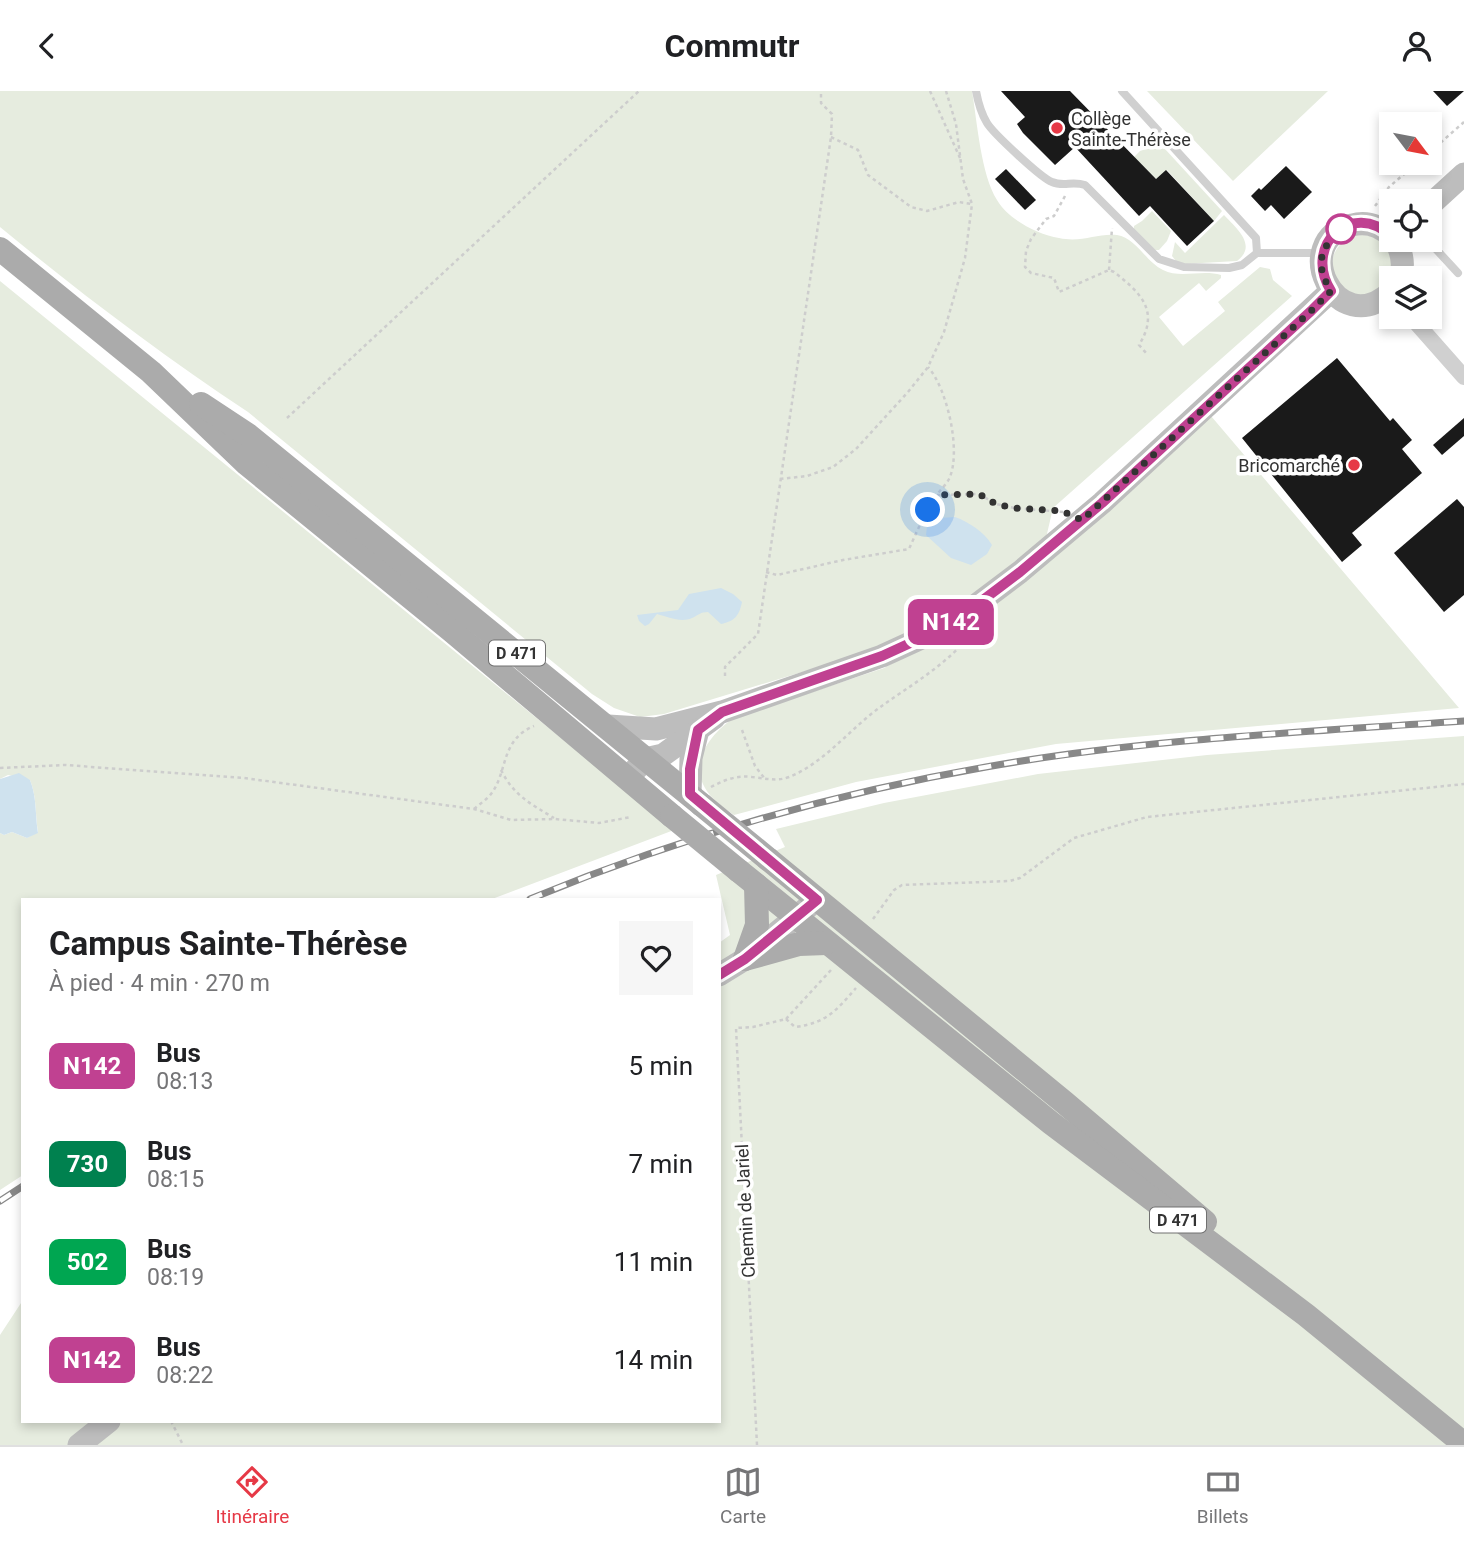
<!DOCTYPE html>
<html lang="fr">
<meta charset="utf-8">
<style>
body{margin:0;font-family:Roboto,sans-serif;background:#f6f6f6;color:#202124;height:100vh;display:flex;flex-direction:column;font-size:26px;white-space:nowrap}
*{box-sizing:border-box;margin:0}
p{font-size:23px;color:#757577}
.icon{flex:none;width:38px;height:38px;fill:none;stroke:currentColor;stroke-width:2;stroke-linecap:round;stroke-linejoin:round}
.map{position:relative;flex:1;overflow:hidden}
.drawer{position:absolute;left:21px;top:807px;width:700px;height:525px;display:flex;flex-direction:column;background:#fff;border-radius:0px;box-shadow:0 4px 10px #0003}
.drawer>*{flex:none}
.badge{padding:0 14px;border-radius:10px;font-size:24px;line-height:46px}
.needle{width:46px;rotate:122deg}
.controls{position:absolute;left:1379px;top:21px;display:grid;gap:14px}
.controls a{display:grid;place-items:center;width:63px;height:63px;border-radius:0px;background:#fff;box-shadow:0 4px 10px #0003;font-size:35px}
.you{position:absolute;width:35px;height:35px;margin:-18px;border:5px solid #fff;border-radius:50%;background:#1a73e8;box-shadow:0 0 0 10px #1a73e833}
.map>.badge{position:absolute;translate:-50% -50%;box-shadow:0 0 0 4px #fff}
.round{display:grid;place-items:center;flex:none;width:74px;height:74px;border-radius:0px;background:#f6f6f6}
.overview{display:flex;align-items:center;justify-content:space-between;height:119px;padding:0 28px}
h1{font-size:33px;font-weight:700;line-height:52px}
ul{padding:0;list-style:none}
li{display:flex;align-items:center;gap:21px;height:98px;padding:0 28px}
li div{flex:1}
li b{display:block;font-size:26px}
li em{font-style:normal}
li .badge{min-width:77px;font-weight:700;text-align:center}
header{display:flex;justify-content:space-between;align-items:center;height:91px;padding:0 28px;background:#fff;font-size:32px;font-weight:700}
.tab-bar{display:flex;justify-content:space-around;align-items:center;height:98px;border-top:2px solid #e0e0e0;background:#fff;font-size:19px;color:#757577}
.tab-bar a{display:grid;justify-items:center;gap:4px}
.tab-bar .active{color:#e63946}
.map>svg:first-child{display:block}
.green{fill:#e6ecdf}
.water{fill:#cfe2ee}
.building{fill:#1a1a1a}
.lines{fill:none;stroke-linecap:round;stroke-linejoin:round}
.path{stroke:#cdcdcd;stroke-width:2.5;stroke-dasharray:3.5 3.5;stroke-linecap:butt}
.lane{stroke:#d0d0d0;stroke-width:8}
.street{stroke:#d0d0d0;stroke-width:16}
.secondary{stroke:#bdbdbd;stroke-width:23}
.primary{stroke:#ababab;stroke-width:24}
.rail-casing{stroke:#888;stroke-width:7}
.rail{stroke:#fff;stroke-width:4.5;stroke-dasharray:13;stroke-linecap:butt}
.primary-bridge{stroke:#ababab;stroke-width:24}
.line-casing{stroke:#fff;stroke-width:16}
.line{stroke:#c04191;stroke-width:10}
.walk{stroke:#333;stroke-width:7;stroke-dasharray:0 12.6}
.poi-dot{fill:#e63946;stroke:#fff;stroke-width:2.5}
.stop-dot{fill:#fff;stroke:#c04191;stroke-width:3.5}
.labels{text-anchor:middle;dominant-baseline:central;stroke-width:7;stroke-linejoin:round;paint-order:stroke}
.shield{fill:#fff;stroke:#707070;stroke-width:2}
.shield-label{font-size:16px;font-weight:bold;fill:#333}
.poi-label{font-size:18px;fill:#333;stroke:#fff;text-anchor:start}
.street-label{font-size:18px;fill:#333;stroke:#fff}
</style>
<header><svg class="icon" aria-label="back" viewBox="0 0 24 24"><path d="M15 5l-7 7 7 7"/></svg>Commutr<svg class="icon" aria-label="person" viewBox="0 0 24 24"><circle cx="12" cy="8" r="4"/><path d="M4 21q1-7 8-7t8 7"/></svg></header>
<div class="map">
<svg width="1464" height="1354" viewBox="0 0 1464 1354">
<rect width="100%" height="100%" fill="#fff"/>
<g class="green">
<path d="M0 0H972C977 30 981 84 997 109 1009 129 1037 143 1059 147 1082 152 1097 142 1117 144 1136 147 1146 171 1163 179 1181 188 1202 178 1221 184V187L1206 200 1199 192 1159 226 1183 255 1225 220 1218 211 1260 176 1270 178 1273 189 1292 205 1053 417 1046 447 956 518 918 539 858 564 664 623 640 626 614 617 592 603 248 321C162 264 80 202 0 136Z"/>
<polygon points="1147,0 1328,0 1233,90"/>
<polygon points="1152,56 1165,58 1222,120 1214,130 1167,79 1156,88 1134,66 1140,60"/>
<polygon points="1152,120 1171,140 1167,150 1159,159 1155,159 1134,139 1134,135 1142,130"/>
<path d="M1224 124C1236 137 1258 154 1237 170L1184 173 1176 170 1172 165 1175 151 1185 162Z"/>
<circle cx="1362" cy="174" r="30"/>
<path d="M0 190 674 739 492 808H23V1084L0 1099V742L4 744 12 741 27 747 38 741C35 723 37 706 30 689L8 684 0 688Z"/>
<path d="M1211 325 1459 617 1056 653 856 691 734 724C724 717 711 708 705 697 689 670 712 641 734 627L884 577 939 548Z"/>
<polygon points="1464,645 1464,1354 0,1354 0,1244 23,1209 23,1330 719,1330 719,852 730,844 716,784 785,756 776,738 884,712 1038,683 1207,664"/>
</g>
<g class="water">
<path d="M955 426C969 431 984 441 992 454L987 463 971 474 951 467 926 444 927 435 940 427Z"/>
<path d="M721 497 733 503 742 511C739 525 735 530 721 533L708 521C700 521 699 524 692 527 681 532 668 526 657 523L649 533 645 535 639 530 637 524 678 519 689 503Z"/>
<path d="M19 682 30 689C37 706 35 724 38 742L27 747 12 741 4 744 0 742V688Z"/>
</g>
<g class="building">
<polygon points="1001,0 1070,0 1156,88 1166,79 1214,130 1187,155 1150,115 1139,125 1075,56 1055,74 1023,42 1017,33 1025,26"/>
<polygon points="1433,0 1464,0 1447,15"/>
<polygon points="1286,75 1312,101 1284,128 1271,114 1265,120 1251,105 1259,97 1261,99"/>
<polygon points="1006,78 1036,109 1025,119 995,88"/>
<polygon points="1337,267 1390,330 1393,327 1412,349 1402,358 1422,382 1352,442 1362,454 1342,471 1242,347"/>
<polygon points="1464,327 1464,345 1442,364 1433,354"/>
<polygon points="1457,408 1464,416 1464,504 1444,521 1394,462"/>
</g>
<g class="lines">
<g class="path">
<polyline points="930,0 960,67"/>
<polyline points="831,46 858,59 868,84 911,116 927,120 959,111 972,113"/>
<polyline points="1430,61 1464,31"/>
<path d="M1065 105 1054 125 1046 128 1031 148 1026 160 1025 176 1031 182 1054 187 1059 201 1109 179 1114 181C1141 202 1160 220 1139 254L1147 263"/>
<polyline points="1375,115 1389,96 1417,72"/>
<polyline points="1109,179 1112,137"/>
<polyline points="287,327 639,0"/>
<polyline points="780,388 807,385 833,376 856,358 908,301 928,276 944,241 965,167 972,113 963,88 956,33 946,0"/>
<polyline points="937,404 979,403 996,413 1014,417 1063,421"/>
<path d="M766 481 777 484 843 469 909 458C917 440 925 422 936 405 940 399 946 394 949 388 962 361 947 297 928 276"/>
<polyline points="725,585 725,576 758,543 831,46 832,23 821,12 821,0"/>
<polyline points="742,639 755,675 765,688"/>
<polyline points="0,677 65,674 244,687 474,718 511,729 555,728 599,732 631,726"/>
<path d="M501 679C514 705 531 713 554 727"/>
<path d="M711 696C724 689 737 684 752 686 765 687 776 691 789 686 824 672 849 639 879 617 911 594 951 571 974 539"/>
<path d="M474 718C480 713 487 708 491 703 508 681 500 649 534 635"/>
<polyline points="873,828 894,799 902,794 1010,790 1020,787 1074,747 1147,726 1464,693"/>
<path d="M786 928 795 936C826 932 836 920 856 897"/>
<polyline points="786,928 831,879"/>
<polyline points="171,1330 183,1354"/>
<polyline points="757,1354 736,937 753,936 786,928"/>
</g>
<g class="lane">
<path d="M976 0C978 11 981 22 987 32 993 42 1041 87 1052 91 1063 96 1072 90 1085 94L1159 168 1184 176 1229 177 1242 174 1257 162"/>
<polyline points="1122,0 1256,147 1257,162 1319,162"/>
<polyline points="1434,156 1458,182"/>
</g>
<polyline class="street" points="1411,226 1464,286"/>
<g class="secondary">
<polyline points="1430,114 1464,83"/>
<path d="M1391 145C1380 135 1367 130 1352 134 1288 149 1336 251 1391 201"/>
<path d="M1395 149C1402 161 1405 173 1400 187"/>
<polyline points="608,635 656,638 722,621 882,565 930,543 967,521 1020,481 1102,412 1331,200"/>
<polyline points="628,687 645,668 663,664 714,627"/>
<polyline points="690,703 691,667 698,639"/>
<polyline points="719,884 745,868 808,816"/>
<polyline points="79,1354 109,1330"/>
</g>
<g class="primary">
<polyline points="0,158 151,281 247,373 452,540 672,725"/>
<polyline points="201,313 248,344 702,714"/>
<polyline points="768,768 1065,1012 1205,1131"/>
<polyline points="739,780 1051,1032 1306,1224 1464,1353"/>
<polyline points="745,868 799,853 826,852"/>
<polyline points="745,868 757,834 756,794"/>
</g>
<defs>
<g id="rail">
<path d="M530 808C676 748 830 703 986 676 1143 648 1305 641 1464 630"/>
<polyline points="0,1110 23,1095"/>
</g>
</defs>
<use href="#rail" class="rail-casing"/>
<use href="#rail" class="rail"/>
<g class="primary-bridge">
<polyline points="702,714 768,768"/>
<polyline points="672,725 739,780"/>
</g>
</g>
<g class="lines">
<defs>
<path id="line" d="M719 884 745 868 817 809 690 703V678L698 639 722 621 882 565 930 543 967 521 1020 481 1102 412 1311 220 1331 200C1302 153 1353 109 1391 145"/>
</defs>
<use href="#line" class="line-casing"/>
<use href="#line" class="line"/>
<path class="walk" d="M928 419 937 404 979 403 996 413 1014 417 1062 420 1082 429 1311 220 1331 200C1315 174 1319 158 1341 138"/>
</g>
<g class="poi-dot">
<circle cx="1057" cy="37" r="7"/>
<circle cx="1354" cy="374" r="7"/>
</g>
<circle class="stop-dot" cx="1341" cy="138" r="14"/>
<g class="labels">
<g class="shield">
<rect x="489" y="549.5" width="56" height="25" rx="5"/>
<rect x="1150" y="1116.5" width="56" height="25" rx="5"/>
</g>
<g class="shield-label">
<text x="517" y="562">D 471</text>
<text x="1178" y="1129">D 471</text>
</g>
<g class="poi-label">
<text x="1071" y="27">Collège<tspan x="1071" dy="21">Sainte-Thérèse</tspan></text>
<text x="1340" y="374" text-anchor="end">Bricomarché</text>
</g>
<g class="street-label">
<text transform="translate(745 1120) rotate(-93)">Chemin de Jariel</text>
</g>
</g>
</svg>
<div class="controls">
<a><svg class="needle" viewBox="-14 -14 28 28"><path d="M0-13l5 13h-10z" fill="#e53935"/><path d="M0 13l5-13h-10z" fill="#757577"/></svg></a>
<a><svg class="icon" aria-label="locate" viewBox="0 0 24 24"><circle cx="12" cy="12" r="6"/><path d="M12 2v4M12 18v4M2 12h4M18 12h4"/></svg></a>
<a><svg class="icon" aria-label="layers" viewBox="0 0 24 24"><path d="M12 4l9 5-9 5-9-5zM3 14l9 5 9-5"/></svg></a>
</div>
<div class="you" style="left:928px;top:419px"></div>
<b class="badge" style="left:951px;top:531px;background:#c04191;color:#fff">N142</b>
<section class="drawer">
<div class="overview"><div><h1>Campus Sainte-Thérèse</h1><p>À pied · 4 min · 270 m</p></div><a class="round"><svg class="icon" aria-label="heart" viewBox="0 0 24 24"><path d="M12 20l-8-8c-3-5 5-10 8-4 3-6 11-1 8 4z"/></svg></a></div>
<ul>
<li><span class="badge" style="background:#c04191;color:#fff">N142</span><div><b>Bus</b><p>08:13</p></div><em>5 min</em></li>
<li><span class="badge" style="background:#00814f;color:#fff">730</span><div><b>Bus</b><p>08:15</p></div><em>7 min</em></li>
<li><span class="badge" style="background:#00a651;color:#fff">502</span><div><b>Bus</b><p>08:19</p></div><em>11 min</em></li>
<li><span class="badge" style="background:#c04191;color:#fff">N142</span><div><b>Bus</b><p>08:22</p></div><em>14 min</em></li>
</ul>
</section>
</div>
<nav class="tab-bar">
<a class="active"><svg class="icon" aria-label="directions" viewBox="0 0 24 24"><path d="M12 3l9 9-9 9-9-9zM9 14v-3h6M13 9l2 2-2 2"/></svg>Itinéraire</a>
<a><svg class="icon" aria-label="map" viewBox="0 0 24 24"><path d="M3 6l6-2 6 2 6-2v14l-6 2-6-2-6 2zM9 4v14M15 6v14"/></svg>Carte</a>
<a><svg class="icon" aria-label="tickets" viewBox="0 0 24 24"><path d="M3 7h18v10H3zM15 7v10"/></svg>Billets</a>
</nav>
